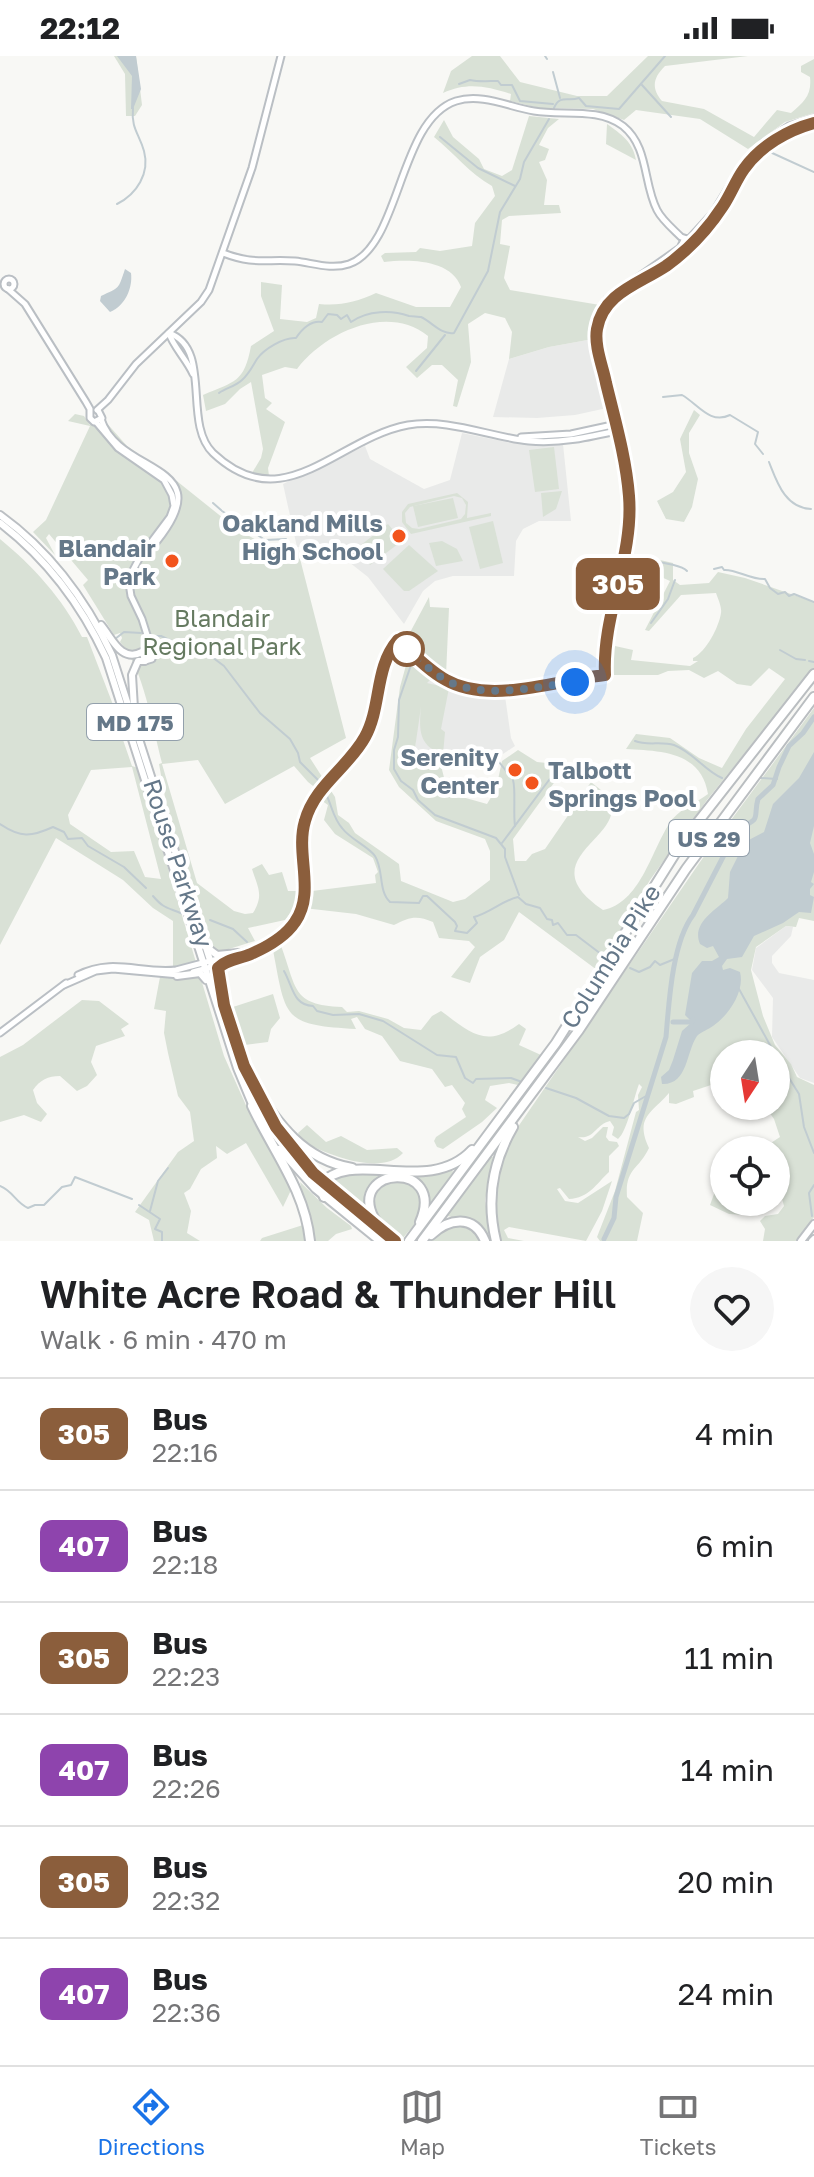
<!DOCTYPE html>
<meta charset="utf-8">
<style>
body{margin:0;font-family:"Golos Text",sans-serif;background:#f6f6f6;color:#202124;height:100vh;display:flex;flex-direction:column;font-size:30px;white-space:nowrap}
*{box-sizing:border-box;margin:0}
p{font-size:26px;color:#757577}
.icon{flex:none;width:44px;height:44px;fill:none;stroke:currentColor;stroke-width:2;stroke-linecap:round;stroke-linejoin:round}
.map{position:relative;height:1185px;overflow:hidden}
.panel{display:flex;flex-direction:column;background:#fff;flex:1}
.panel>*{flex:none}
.badge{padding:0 16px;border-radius:12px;font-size:28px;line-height:52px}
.needle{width:52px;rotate:192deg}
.buttons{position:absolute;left:710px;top:984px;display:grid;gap:16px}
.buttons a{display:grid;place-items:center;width:80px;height:80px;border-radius:50%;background:#fff;box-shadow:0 2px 6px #0004;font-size:40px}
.you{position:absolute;width:40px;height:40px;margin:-20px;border:6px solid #fff;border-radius:50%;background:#1a73e8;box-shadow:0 0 0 12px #1a73e833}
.map>.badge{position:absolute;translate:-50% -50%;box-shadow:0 0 0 4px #fff}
.round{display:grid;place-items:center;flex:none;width:84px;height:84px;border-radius:42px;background:#f6f6f6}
.summary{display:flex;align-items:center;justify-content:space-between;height:136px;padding:0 40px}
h1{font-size:38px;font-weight:600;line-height:60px}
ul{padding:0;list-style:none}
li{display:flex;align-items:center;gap:24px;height:112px;padding:0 40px;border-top:2px solid #e0e0e0}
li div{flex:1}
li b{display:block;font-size:30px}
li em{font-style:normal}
li .badge{min-width:88px;font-weight:700;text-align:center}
.status{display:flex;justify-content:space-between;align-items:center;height:56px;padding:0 40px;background:#fff;direction:ltr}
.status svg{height:22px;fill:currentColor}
.tabs{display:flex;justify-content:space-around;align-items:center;height:112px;border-top:2px solid #e0e0e0;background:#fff;font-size:22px;color:#757577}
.tabs a{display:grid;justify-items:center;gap:4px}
.tabs .current{color:#1a73e8}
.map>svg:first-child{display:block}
.built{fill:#e9eae9}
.green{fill:#d9e1d6;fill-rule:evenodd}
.water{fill:#c1ccd1}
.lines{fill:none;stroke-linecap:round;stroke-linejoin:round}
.stream{stroke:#c1ccd1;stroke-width:2}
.river{stroke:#c1ccd1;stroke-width:5}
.secondary-casing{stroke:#babfc4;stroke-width:9}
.primary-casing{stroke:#bbbfc3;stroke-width:10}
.highway-casing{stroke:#babec1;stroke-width:12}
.secondary{stroke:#fff;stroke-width:5}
.primary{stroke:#fff;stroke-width:6}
.highway{stroke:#fff;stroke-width:8}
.line-casing{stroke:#fff;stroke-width:18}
.line{stroke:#8b5e3c;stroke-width:12}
.walk{stroke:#657889;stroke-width:8;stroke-dasharray:0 14.4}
.poi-dot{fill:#f2541c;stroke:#fff;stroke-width:3}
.stop-dot{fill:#fff;stroke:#8b5e3c;stroke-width:4}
.labels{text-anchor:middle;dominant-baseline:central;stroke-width:8;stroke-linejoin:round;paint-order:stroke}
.shield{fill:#fff;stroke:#93a0ac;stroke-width:2}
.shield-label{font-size:22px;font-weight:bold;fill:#657889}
.poi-label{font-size:24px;font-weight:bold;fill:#657889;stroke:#fff;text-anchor:end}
.park-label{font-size:24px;fill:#657a60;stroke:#fff}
.street-label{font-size:24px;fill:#657889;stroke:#fff}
</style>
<div class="status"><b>22:12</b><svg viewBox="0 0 49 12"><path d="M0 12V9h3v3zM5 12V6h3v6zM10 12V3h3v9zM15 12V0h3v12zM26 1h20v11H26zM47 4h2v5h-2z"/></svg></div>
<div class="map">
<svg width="814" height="1185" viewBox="0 0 814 1185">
<rect width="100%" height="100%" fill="#f8f8f5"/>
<g class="built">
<polygon points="593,283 607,352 575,359 537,362 493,361 509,303 549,291"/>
<polygon points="462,377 511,387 563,388 571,465 539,465 523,473 516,485 514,520 453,520 435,525 423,535 404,568 368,521 340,499 319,492 297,491 283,428 365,390 370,403 424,433 450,424"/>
<polygon points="432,622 461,637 484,640 505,640 511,682 515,690 500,700 475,696 431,704 414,699 418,665 426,627"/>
<polygon points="786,870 793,871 791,880 772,900 772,907 779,917 814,924 814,1027 800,1022 772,981 773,942 752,914 756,892"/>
</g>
<g class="green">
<polygon points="114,0 136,0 142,49 135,60 126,60 125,18"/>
<path d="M472 0H500L520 26 577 40H607L648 0H748L665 10C653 22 651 32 662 45L704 53 754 81 777 54 791 57C804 46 812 39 810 21L801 16V10L814 3V57L785 66 748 93 700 63 636 54 624 64 593 53 539 52 510 45 511 38C486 30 467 26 443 37L451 15Z"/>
<path d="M529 60 559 63 548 72 539 89 549 93 545 104 539 106 547 124 544 149H559L561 157 509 160 502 164 500 188 510 190 504 222 510 234 600 249 593 269V283L549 291 509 303 512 276 505 262 485 257 468 268 471 306 457 351 453 350 458 324 442 309H432L417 322 406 311 427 292 428 280C387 247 324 277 297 313L285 311 262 319 265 342 272 347 266 353 285 366 268 412 269 420 252 417 261 402 263 393 251 326 240 333 225 348 206 355 203 339C235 325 244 327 251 290L274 275 261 240V226L282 229 280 263 307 266 316 262 319 248C341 250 356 246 376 237L416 251H450L461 231C451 203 409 203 384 206L381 200 385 197 416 196 420 192 440 195 472 190 475 167 495 140 492 130C470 118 454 97 434 81L444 64 453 81 479 103 484 113 502 120 512 114Z"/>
<path d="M607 68C621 78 633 86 636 104L606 88Z"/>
<polygon points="694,354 700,359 689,377 689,397 698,423 692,451 684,466 666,463 657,445 673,436 686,416 680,383"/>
<path d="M75 358 84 360 90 369 104 364 127 390 178 426 238 474 264 488 297 491 346 682 310 702 335 741 338 759 349 767 355 777 399 808 401 825 453 846 465 843 490 824V795L485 783 436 765 399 731 389 714 400 631 408 602 432 622 427 627 449 632 441 673 445 676 443 698C418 690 419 673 421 651L414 699 431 704 439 702 448 737 487 748 496 733 502 705 518 694 537 706 567 709 513 783 515 805H526L532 798 545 793 591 726C597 731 606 737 609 744 629 781 527 803 603 854 640 847 651 796 669 768 678 753 695 748 708 738 701 695 660 695 626 693L636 678 670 682 699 702 722 712 746 673 785 623 769 612 751 630 737 628 718 615 704 622 689 614 668 615 658 619H610L609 599 615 590 633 594 631 604 690 610 698 605H693V602C706 596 719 571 721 557 722 551 718 543 716 537L681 539 649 575 645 574 670 525 628 506 630 497 673 507V524L680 529 709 527 718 516 745 522 814 546V612L707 744 650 824 597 914 519 856 504 884 480 901 470 927 451 921 475 891 469 885 439 882 433 866C417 859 409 861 394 869L356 858 295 851 285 864 248 872 255 885 219 896 213 892 169 763 159 708 162 707C153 673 143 610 120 586L122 582 120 577 114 579 83 529 88 524 49 478 46 482 55 499 33 476 46 464 90 370 68 365ZM198 704 225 748 294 710 308 726 322 737 318 742 328 749 324 764 335 778 373 802 378 816 375 819 376 827 312 835H288L282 816 269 819 262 808 252 813C258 832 264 839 253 857L245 858 234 855 197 827 162 708Z"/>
<polygon points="554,391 559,433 535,436 529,394"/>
<polygon points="562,435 556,453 543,461 541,437"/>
<path d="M457 437 468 446 467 462 491 457V460L411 478 402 466V456L408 448ZM454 440 462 442 466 449 465 458 461 463 419 473 412 472 406 467 405 457 410 451Z"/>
<polygon points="453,442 458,462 418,471 413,450"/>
<polygon points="493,465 503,507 480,513 469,471"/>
<polygon points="388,468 402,485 370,509 357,492"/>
<path d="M0 483C33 510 63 543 82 581H87L125 680 122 681 132 710 138 712 224 1000 253 1065 292 1132 283 1151 246 1087 227 1098 216 1090 217 1102 201 1113 190 1133 184 1137 191 1155 187 1177 200 1185H154L149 1164 135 1156 178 1096 194 1085 190 1056 178 1040 168 997 164 977 166 955 154 953 160 921 173 922V865L153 852 123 824 56 782 0 889ZM132 711 161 823 145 821 134 795 111 796 70 768 68 759 91 714Z"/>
<polygon points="442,485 457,493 463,505 436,510 429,487"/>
<polygon points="409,489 438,515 409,535 404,535 383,513"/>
<polygon points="429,541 430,551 449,552 446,619 406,584"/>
<path d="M814 652V865L799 862 796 871 786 870 756 891 751 914 763 960 775 989 791 1008 797 1021 814 1029V1161L796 1185H763L765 1173 760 1165 765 1160 778 1158 784 1150 779 1132 776 1133V1094H760L780 1081 774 1063 765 1050H776V998H724V1008L714 1013V1028L693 1035 694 1041 676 1048 669 1047V1037C653 1056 634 1061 649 1092 638 1115 625 1112 627 1141L643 1157 637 1185H600L597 1181 615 1135 636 1056 639 1054 638 1039 642 1031 639 1028C634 1041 627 1076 618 1083L612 1079 614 1071 610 1065C596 1068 594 1084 578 1081L585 1085 592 1082 603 1071H608L606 1081 609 1085 617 1086 619 1090 609 1100V1116C596 1128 589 1142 569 1143L560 1132 557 1133 565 1145 578 1147 612 1125 602 1155 586 1185 509 1171 504 1174 508 1182 524 1185H500C492 1145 496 1118 511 1081L700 806Z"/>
<path d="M281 890C297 932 291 949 342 951L347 956 359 955 388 963 404 972 421 974 432 960 441 955C470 976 485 993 519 968L526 973 519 989 541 999 518 1029 509 1027 490 1030 485 1044 497 1052 482 1066 443 1093 437 1091 434 1085 436 1081 466 1061 462 1053 465 1047 452 1029 445 1031 432 1013 400 1005 382 980 365 973 357 961 351 963 356 973C283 969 286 963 273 894Z"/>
<polygon points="273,938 280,962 271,973 268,986 245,989 233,951"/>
<path d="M82 944 99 945 129 968 121 973 125 980 96 990 91 1006 97 1019 87 1030 77 1035 60 1020C48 1020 40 1024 33 1034L37 1047 47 1058 41 1066 24 1059 0 1066V1001L23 989Z"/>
<path d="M307 1069 326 1086 341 1080 367 1094 397 1092 403 1097C382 1121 324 1098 301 1084L298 1077Z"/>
<polygon points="491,1101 493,1101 485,1145 492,1185 488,1185 461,1163 447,1160"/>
<polygon points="724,1111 724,1146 746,1146 745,1159 729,1158 710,1149"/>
<polygon points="451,1112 453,1116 428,1152 424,1132 412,1119"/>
<path d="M342 1116 389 1118C371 1126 367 1136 367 1155L327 1124Z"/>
<path d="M392 1124C409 1125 428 1136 421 1157 417 1167 408 1176 401 1184 382 1167 370 1161 377 1133Z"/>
<polygon points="300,1126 327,1152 351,1170 352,1173 336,1178 328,1185 313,1185"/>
<polygon points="455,1167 471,1171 482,1185 430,1185"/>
<polygon points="303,1169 306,1185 260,1185 262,1182"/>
</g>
<g class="water">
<polygon points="117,0 136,0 141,33 133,53 131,53 132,20"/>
<path d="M125 213 131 217C133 232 125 250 110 256L100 245 101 240C120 231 118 234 125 213Z"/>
<path d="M814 696V770L810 787 814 798V816L811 826 814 828 810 833V839L814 841 811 857 799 856 783 867 754 880 742 901 727 903 722 910 723 914 730 912 740 916C745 935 729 959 713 970 708 974 702 975 697 980 686 996 688 1029 662 1028L661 1021 669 1014 673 1004 682 975 692 966 685 959 692 917 702 905H712L719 901 713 890 707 892 700 888C691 867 716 854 728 842L730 816 745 786 764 776 773 748 799 722Z"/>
</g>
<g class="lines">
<g class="stream">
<polyline points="545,0 547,3"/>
<polyline points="553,16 560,42"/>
<path d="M459 28 470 24C478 26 489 25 498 25L501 29H512L520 45 553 48"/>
<polyline points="642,29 671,61"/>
<path d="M554 52C560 38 568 46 579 42L586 50 619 53 665 0"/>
<polyline points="440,81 478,112 515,130"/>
<polyline points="770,96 814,116"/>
<path d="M117 148C137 138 150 117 144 95 139 77 131 73 133 52"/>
<polyline points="416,315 445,279"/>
<path d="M219 337C226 332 236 330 242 324 249 318 252 311 257 303 264 293 284 281 296 282 302 273 310 264 322 266L328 258 337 259 341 263 347 259 351 266C368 254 392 254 409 260 410 260 420 261 421 261 432 266 441 279 454 277L488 215 500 156 520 123 524 106 549 63"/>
<path d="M663 341 682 339C698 348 710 369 730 359L758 376 755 388 763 398"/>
<path d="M769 406C777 426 785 452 811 453"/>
<polyline points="213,447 221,454"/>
<polyline points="222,455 265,484 286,483"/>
<path d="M632 501C646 505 680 507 687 515"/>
<path d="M714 513 722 511 724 514C736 513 751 524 765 523L770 532 778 538 785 536 789 540 794 538 814 546"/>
<polyline points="651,567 668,543 675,524"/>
<polyline points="155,580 161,580 178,588"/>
<polyline points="115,583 124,576 141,577"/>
<polyline points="181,588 188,588 196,594 200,592 224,610 260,657 290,683 298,697 300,706 318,724"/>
<polyline points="780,594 796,603 805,604"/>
<polyline points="809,605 814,606"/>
<polyline points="411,609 399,644 398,681 394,694 394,713 401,725 413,734 418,744 435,759 496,782 505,793 505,801 519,839"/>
<path d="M635 685C647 690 661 685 674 689 693 696 705 715 722 722"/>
<polyline points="499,706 510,720"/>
<polyline points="761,722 777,723"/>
<path d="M513 724C516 734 513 756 515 770"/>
<path d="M326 738C332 750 333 762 342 772 350 783 369 791 375 800 384 814 378 835 390 846L419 847 423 840H427L455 866 457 870 455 875 467 877 477 867 474 861C490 857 503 844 518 841L526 848 540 852 547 863 552 864 553 869 558 867 567 879H576L601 898"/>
<path d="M0 768C21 782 31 781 53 771L64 776 68 783 82 782 88 790 124 811 146 832"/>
<polyline points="502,787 549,724 564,711"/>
<path d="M153 840C164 853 167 851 183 858"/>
<polyline points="210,864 233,873 247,886"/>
<polyline points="630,912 639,916 650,911 655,905 660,909 677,902"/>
<path d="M284 915C293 931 293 949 313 950L317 955 333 959 359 958 383 965 437 999 456 1001 465 1022 473 1027 476 1023 511 1022 522 1026"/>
<polyline points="739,933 775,998"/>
<polyline points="776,1001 799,1038 804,1071 814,1097"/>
<polyline points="546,1032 576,1042 609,1060 624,1062 629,1058 634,1047 646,1040"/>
<path d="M0 1130C13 1135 16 1147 28 1152L35 1149H44L62 1131 71 1129 75 1121 132 1143"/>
<polyline points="139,1149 160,1163 155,1173 162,1176 162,1185"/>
<polyline points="150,1155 158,1125 168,1112"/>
<polyline points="812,1160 809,1137 814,1129"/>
</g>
<g class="river">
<polyline points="673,966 692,966 693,963"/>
<path d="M604 1183 614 1162 616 1141 666 981C669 946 672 887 693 859L737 774 741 770C762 764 753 760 758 743L773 729 779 711 789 690 803 677 814 661"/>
</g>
<defs>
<g id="secondary">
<path d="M223 197C254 209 265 203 295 205 313 207 331 214 349 208 401 190 398 64 456 45 482 37 509 51 534 55 563 60 598 51 623 70 649 91 643 127 657 154 662 164 673 173 681 181L687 183"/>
<circle cx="9" cy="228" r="5"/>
<polyline points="8,233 25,248 86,346 90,353 90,362 94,366 102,362 98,354"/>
<path d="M600 265C611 233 644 226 669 207 689 192 708 172 723 151 731 139 736 125 744 113 760 90 787 74 814 67"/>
<path d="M169 277C213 293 182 367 213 397 284 464 337 382 408 369 448 362 490 381 529 385 559 388 590 381 620 374"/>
<path d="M169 277C172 289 187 304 193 318"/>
<polyline points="97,354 108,344 136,308 201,246 209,234 252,112 281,0"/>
<path d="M101 363C120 423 232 404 146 498"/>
<polyline points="96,366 118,392 164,424 172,439 174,450 170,461 140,501 132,516 129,527 131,540 142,563 153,598 152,603 145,605 142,596 150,594"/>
<polyline points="622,380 630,415 632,441"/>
<polyline points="521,381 571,378 617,368"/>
<polyline points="629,474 626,416 598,287 597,263 607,243 680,192 684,184 690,182 713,157 741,111 763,87 789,70 814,62"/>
<polyline points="605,619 605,581 629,475"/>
<path d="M193 916C239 903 311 887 305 825 302 800 298 778 309 753 324 721 358 703 370 670 381 640 376 609 398 584 414 599 431 618 451 627 485 642 571 634 605 619"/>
<path d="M78 919C114 901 140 918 176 914L259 892"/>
<polyline points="64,929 96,915 113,913 179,919"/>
<polyline points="0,977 66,927"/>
</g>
<g id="primary">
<path d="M0 459C50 495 86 544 112 599L236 985 254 1031"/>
<path d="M0 467C47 503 81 548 106 602L237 1012 254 1053"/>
<path d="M101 569C112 582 121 607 142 596"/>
<polyline points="134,652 132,619 138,605 145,605"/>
<polyline points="209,893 217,899 238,897"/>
<polyline points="217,918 219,912 227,905"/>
<polyline points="177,920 200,917 206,924"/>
<path d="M264 1052C292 1102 333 1134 377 1170"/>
<polyline points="279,1093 315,1133 379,1185"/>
<polyline points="801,1185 814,1168"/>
<polyline points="812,1185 814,1183"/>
</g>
<g id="highway">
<path d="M253 1029C279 1068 302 1103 352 1112"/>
<path d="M252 1050C273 1095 305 1134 310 1185"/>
<path d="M324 1141 320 1129C351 1091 428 1141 472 1094"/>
<path d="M431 1179C449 1162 474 1158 485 1185"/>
<path d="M395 1185C388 1178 379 1171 374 1162 347 1110 447 1104 420 1166"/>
<polyline points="409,1185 556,987 683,785 814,618"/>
<polyline points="422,1185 579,974 686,813 814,641"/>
<path d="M496 1185C486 1144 492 1107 513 1071"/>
</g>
</defs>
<use href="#secondary" class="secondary-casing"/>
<use href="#primary" class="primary-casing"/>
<use href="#highway" class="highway-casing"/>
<use href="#secondary" class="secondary"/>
<use href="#primary" class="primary"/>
<use href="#highway" class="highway"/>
</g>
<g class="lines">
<defs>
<path id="line" d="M395 1185 313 1117 276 1071 244 1010 224 949 218 912C227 903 239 903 251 898 267 891 285 881 295 866 316 836 295 798 305 765 315 729 348 712 365 681 382 650 374 612 398 584 413 598 428 614 446 624 490 649 557 624 605 619 602 558 634 501 629 440 626 402 615 364 606 327 603 311 594 290 597 273 603 237 639 228 666 210 687 195 708 173 723 150 731 138 736 124 744 113 760 90 788 74 814 67"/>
</defs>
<use href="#line" class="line-casing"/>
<use href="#line" class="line"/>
<path class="walk" d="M407 593C419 603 431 616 446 624 481 644 536 631 575 626"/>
</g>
<g class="poi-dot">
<circle cx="399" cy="480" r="8"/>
<circle cx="172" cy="505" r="8"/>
<circle cx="515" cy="714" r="8"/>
<circle cx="532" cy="727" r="8"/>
</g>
<circle class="stop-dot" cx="407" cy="593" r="16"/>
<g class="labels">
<g class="shield">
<rect x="87" y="648" width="96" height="36" rx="6"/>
<rect x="669" y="764" width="80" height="36" rx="6"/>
</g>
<g class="shield-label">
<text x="135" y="666">MD 175</text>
<text x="709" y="782">US 29</text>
</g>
<g class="poi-label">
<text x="383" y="466">Oakland Mills<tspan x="383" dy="28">High School</tspan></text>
<text x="156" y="491">Blandair<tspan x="156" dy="28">Park</tspan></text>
<text x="499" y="700">Serenity<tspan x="499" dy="28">Center</tspan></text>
<text x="548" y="713" text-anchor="start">Talbott<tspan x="548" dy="28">Springs Pool</tspan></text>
</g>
<g class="park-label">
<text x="222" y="561">Blandair<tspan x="222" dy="28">Regional Park</tspan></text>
</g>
<g class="street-label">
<text transform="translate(179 807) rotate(72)">Rouse Parkway</text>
<text transform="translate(610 900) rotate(-58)">Columbia Pike</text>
</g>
</g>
</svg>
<div class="buttons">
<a><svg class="needle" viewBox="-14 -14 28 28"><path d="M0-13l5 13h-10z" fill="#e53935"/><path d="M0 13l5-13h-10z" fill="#757577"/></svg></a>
<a><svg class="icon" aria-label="locate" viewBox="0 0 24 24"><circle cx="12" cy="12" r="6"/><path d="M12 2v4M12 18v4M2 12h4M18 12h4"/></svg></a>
</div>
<div class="you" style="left:575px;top:626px"></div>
<b class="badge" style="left:618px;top:528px;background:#8b5e3c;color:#fff">305</b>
</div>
<section class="panel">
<div class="summary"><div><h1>White Acre Road &amp; Thunder Hill</h1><p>Walk · 6 min · 470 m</p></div><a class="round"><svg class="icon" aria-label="heart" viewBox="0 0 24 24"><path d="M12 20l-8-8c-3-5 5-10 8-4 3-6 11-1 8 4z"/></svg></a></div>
<ul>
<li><span class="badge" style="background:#8b5e3c;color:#fff">305</span><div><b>Bus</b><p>22:16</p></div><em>4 min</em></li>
<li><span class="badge" style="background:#8e44ad;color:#fff">407</span><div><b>Bus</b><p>22:18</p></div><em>6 min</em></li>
<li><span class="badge" style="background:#8b5e3c;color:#fff">305</span><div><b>Bus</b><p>22:23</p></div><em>11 min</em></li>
<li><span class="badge" style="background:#8e44ad;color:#fff">407</span><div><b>Bus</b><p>22:26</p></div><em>14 min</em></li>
<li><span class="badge" style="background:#8b5e3c;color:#fff">305</span><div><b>Bus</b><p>22:32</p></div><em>20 min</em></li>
<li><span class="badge" style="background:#8e44ad;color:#fff">407</span><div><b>Bus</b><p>22:36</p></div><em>24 min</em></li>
</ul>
</section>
<nav class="tabs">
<a class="current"><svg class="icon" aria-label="directions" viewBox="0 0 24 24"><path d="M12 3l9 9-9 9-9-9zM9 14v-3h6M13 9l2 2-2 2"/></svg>Directions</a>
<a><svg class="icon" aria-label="map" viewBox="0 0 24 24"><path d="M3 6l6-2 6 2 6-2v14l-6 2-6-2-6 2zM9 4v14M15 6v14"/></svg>Map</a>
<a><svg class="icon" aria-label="tickets" viewBox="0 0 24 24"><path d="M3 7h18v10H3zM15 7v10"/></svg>Tickets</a>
</nav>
